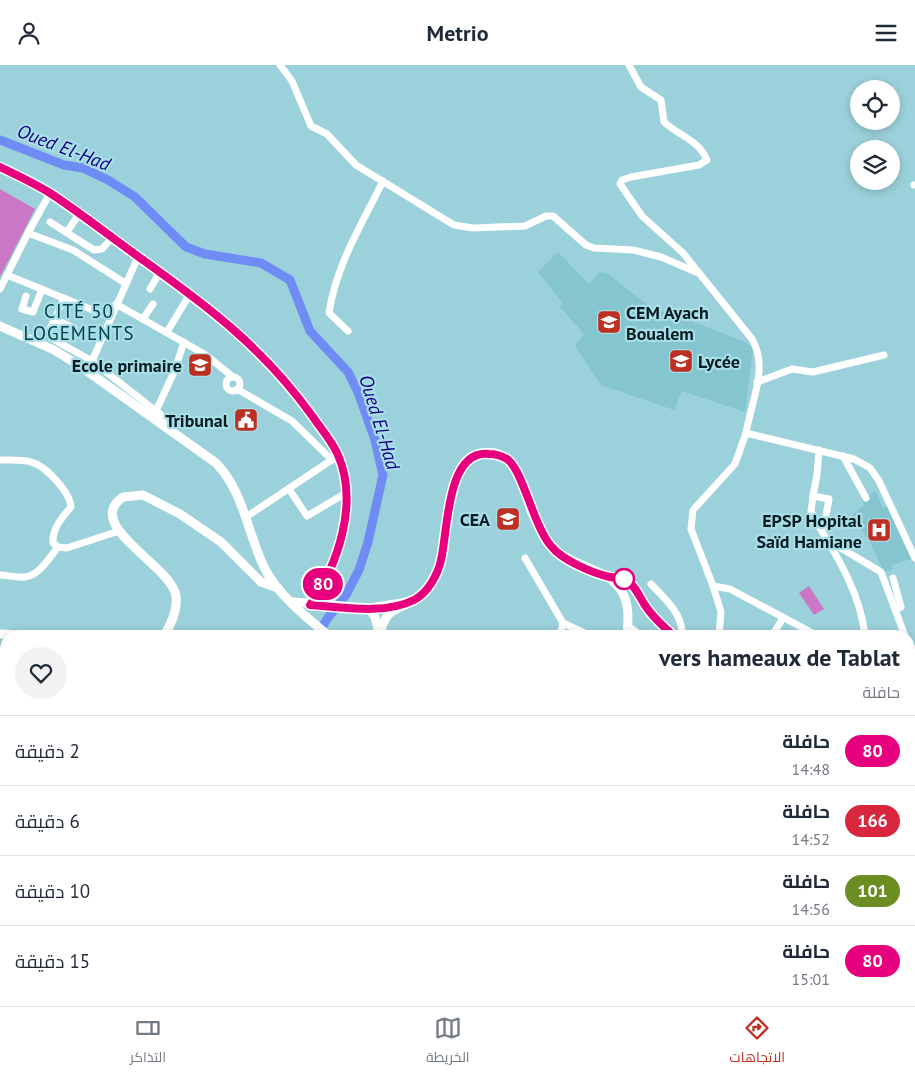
<!DOCTYPE html>
<html lang="ar">
<meta charset="utf-8">
<style>
body{margin:0;font-family:"PT Sans",Cairo,sans-serif;background:#f2f2f3;color:#1f2937;direction:rtl;height:100vh;display:flex;flex-direction:column;font-size:19px;white-space:nowrap}
*{box-sizing:border-box;margin:0}
p{font-size:16px;color:#747a83}
.icon{flex:none;width:28px;height:28px;fill:none;stroke:currentColor;stroke-width:2;stroke-linecap:round;stroke-linejoin:round}
.map{position:relative;flex:1;overflow:hidden;direction:ltr}
.drawer{position:absolute;left:0px;top:565px;width:915px;height:376px;display:flex;flex-direction:column;background:#fff;border-radius:20px 20px 0 0;box-shadow:0 2px 8px #0003;direction:rtl}
.drawer>*{flex:none}
.badge{padding:0 10px;border-radius:16px;font-size:18px;line-height:32px}
.buttons{position:absolute;left:850px;top:15px;display:grid;gap:10px}
.buttons a{display:grid;place-items:center;width:50px;height:50px;border-radius:50%;background:#fff;box-shadow:0 2px 8px #0003;font-size:25px}
.map>.badge{position:absolute;translate:-50% -50%;box-shadow:0 0 0 2px #fff}
.round{display:grid;place-items:center;flex:none;width:52px;height:52px;border-radius:26px;background:#f2f2f3}
.headline{display:flex;align-items:center;justify-content:space-between;height:85px;padding:0 15px}
h1{font-size:24px;font-weight:800;line-height:38px}
ul{padding:0;list-style:none}
li{display:flex;align-items:center;gap:15px;height:70px;padding:0 15px;border-top:1px solid #e0e1e3}
li div{flex:1}
li b{display:block;font-size:19px}
li em{font-style:normal}
li .badge{min-width:55px;font-weight:700;text-align:center}
header{display:flex;justify-content:space-between;align-items:center;height:65px;padding:0 15px;background:#fff;font-size:22px;font-weight:800}
.dock{display:flex;justify-content:space-around;align-items:center;height:70px;border-top:1px solid #e0e1e3;background:#fff;font-size:14px;color:#747a83}
.dock a{display:grid;justify-items:center;gap:2px}
.dock .selected{color:#bd2f21}
.map>svg:first-child{display:block}
.built{fill:#84c5cf}
.pitch{fill:#cb77c5}
.lines{fill:none;stroke-linecap:round;stroke-linejoin:round}
.river{stroke:#6f8cf5;stroke-width:9}
.minor{stroke:#fff;stroke-width:7}
.major{stroke:#fff;stroke-width:9}
.line-casing{stroke:#fff;stroke-width:11}
.line{stroke:#e6007e;stroke-width:8}
.stop-dot{fill:#fff;stroke:#e6007e;stroke-width:2.5}
.labels{text-anchor:middle;dominant-baseline:central;stroke-width:4.5;stroke-linejoin:round;paint-order:stroke}
.poi-label{font-size:18px;font-weight:bold;fill:#071d21;stroke:#a7dee8;text-anchor:end}
.water-label{font-size:19px;font-style:italic;fill:#140085;stroke:#a7dee8}
.neighbourhood-label{font-size:19px;letter-spacing:1px;fill:#034048;stroke:#a7dee8}
</style>
<header><svg class="icon" aria-label="menu" viewBox="0 0 24 24"><path d="M4 6h16M4 12h16M4 18h16"/></svg>Metrio<svg class="icon" aria-label="person" viewBox="0 0 24 24"><circle cx="12" cy="8" r="4"/><path d="M4 21q1-7 8-7t8 7"/></svg></header>
<div class="map">
<svg width="915" height="941" viewBox="0 0 915 941">
<rect width="100%" height="100%" fill="#9bd1da"/>
<g class="built">
<polygon points="558,187 589,219 600,207 607,208 654,245 673,249 745,277 753,284 745,347 682,326 674,345 601,320 575,281 584,269 560,242 563,238 538,207"/>
<polygon points="875,426 883,443 887,441 911,494 892,500 893,504 884,507 871,479 852,450 864,441 863,436"/>
</g>
<g class="pitch">
<polygon points="0,124 35,144 0,212"/>
<polygon points="809,521 824,544 814,550 799,528"/>
</g>
<g class="lines">
<g class="river">
<polyline points="0,75 64,100 83,103 108,115 135,132 186,182 205,189 261,198 290,215 310,266 348,307 358,327 375,375 383,410 368,477 359,505 346,530 327,554 317,571"/>
<polyline points="190,941 192,935"/>
</g>
<g class="minor">
<polyline points="280,0 292,16 311,61 327,69 356,100 454,160 473,163 525,161 546,151 553,151 586,180 594,183 633,185 661,192 696,207"/>
<path d="M629 0 641 22 661 35 664 57C679 71 699 75 707 95L699 100 631 112 622 115 620 119 642 151 683 188 752 274C769 303 751 337 746 368"/>
<path d="M0 101C16 110 34 118 50 128 79 147 107 169 136 190 205 239 263 282 313 352 321 365 332 376 338 390 358 438 338 500 309 540"/>
<polyline points="914,120 915,120"/>
<polyline points="50,157 94,185 102,184 112,173"/>
<polyline points="67,167 79,149"/>
<polyline points="28,168 50,128"/>
<polyline points="7,210 110,252"/>
<polyline points="0,224 28,168 73,185 125,218"/>
<polyline points="150,224 160,207"/>
<polyline points="26,231 22,244 33,247 42,224"/>
<polyline points="64,233 49,266 51,273 92,296 165,353"/>
<polyline points="116,239 206,290 233,312"/>
<polyline points="54,254 74,263"/>
<polyline points="143,254 153,239"/>
<path d="M348 266 329 248C336 200 362 159 383 116"/>
<polyline points="167,267 190,229"/>
<polyline points="92,296 138,192"/>
<circle cx="233" cy="319" r="7"/>
<polyline points="757,317 792,304 813,307 884,290"/>
<polyline points="237,324 292,356 332,395"/>
<polyline points="155,348 174,307 184,277"/>
<path d="M819 385 817 410 813 431 829 434 824 461 818 460C839 494 861 531 865 571"/>
<polyline points="843,391 866,433"/>
<path d="M0 395C9 395 22 394 31 397 46 401 70 427 71 442 62 453 52 463 53 478L58 482 67 483 119 466"/>
<polyline points="289,424 307,451 346,428"/>
<polyline points="813,431 811,446 818,460"/>
<polyline points="246,452 336,392"/>
<polyline points="829,476 881,507 905,571"/>
<polyline points="525,493 563,558 591,571"/>
<path d="M0 510C8 510 17 513 25 512 39 511 50 492 58 482"/>
<polyline points="608,512 624,514 635,524 649,547 674,571"/>
<polyline points="893,513 901,542 896,544"/>
<path d="M651 519C664 533 681 547 682 567L679 571"/>
<polyline points="713,521 691,464 693,445 735,399 746,368 854,394 870,403 879,416 915,493"/>
<polyline points="628,561 642,571"/>
<polyline points="560,571 563,558"/>
<polyline points="719,571 721,547 713,521 730,524 818,571"/>
<polyline points="772,571 783,553"/>
<polyline points="909,581 915,599"/>
<polyline points="0,690 2,690"/>
<polyline points="909,711 915,718"/>
<polyline points="0,742 6,742"/>
<polyline points="909,763 915,770"/>
<polyline points="772,935 777,941"/>
<polyline points="786,935 787,941"/>
<polyline points="484,941 485,935"/>
<polyline points="655,941 660,935"/>
<polyline points="705,941 709,935"/>
</g>
<g class="major">
<path d="M0 261 54 285 80 301 216 398C244 427 247 467 264 502 276 528 307 553 329 571"/>
<polyline points="293,537 369,543 402,538"/>
<polyline points="369,543 375,552 379,567"/>
<polyline points="0,569 41,571"/>
<path d="M164 571C171 559 178 545 176 531 172 501 82 460 123 432L143 430 180 449 221 477 261 517 278 523"/>
<path d="M379 571C381 565 383 556 388 550 392 545 401 542 407 539 424 529 436 515 441 496 448 470 447 398 477 389 516 378 522 423 532 448 536 457 541 466 546 474 566 504 605 499 622 527 630 540 628 557 627 571"/>
<polyline points="418,935 420,941"/>
<polyline points="594,935 595,941"/>
</g>
</g>
<g class="lines">
<defs>
<path id="line" d="M0 102C17 110 34 118 50 128 79 147 107 169 136 190 205 239 263 282 313 352 321 364 332 376 338 390 359 438 338 500 310 540 341 542 384 550 414 535 428 528 438 509 441 495 448 467 446 384 489 389 495 389 502 391 507 394 523 405 533 460 551 481 562 495 592 508 610 512 615 513 621 512 625 514 637 521 641 537 650 547 657 556 666 564 674 571"/>
</defs>
<use href="#line" class="line-casing"/>
<use href="#line" class="line"/>
</g>
<defs>
<symbol id="school-square" viewBox="-11 -11 22 22"><rect x="-9" y="-9" width="18" height="18" rx="4" fill="#bd2f21" stroke="#a7dee8"/><path d="M0-5L7-2L0 1L-7-2ZM-4 1L0 2.5L4 1V4Q0 6-4 4Z" fill="#fff"/></symbol>
<symbol id="civic-square" viewBox="-11 -11 22 22"><rect x="-9" y="-9" width="18" height="18" rx="4" fill="#bd2f21" stroke="#a7dee8"/><path d="M-.6-6.5H3V-4.5H.6V-3L4-1V1h2V6H-6V1h2V-1L-.6-3ZM-1.2 2.5V6h2.4V2.5Z" fill="#fff"/></symbol>
<symbol id="university-square" viewBox="-11 -11 22 22"><rect x="-9" y="-9" width="18" height="18" rx="4" fill="#bd2f21" stroke="#a7dee8"/><path d="M0-5L7-2L0 1L-7-2ZM-4 1L0 2.5L4 1V4Q0 6-4 4Z" fill="#fff"/></symbol>
<symbol id="hospital-square" viewBox="-11 -11 22 22"><rect x="-9" y="-9" width="18" height="18" rx="4" fill="#bd2f21" stroke="#a7dee8"/><path d="M-5-5h3v3.5h4V-5h3V5h-3V1.5h-4V5h-3Z" fill="#fff"/></symbol>
</defs>
<g fill-rule="evenodd">
<use href="#school-square" x="595" y="243" width="28" height="28"/>
<use href="#school-square" x="667" y="282" width="28" height="28"/>
<use href="#school-square" x="186" y="286" width="28" height="28"/>
<use href="#civic-square" x="232" y="341" width="28" height="28"/>
<use href="#university-square" x="494" y="440" width="28" height="28"/>
<use href="#hospital-square" x="865" y="451" width="28" height="28"/>
</g>
<circle class="stop-dot" cx="624" cy="514" r="10"/>
<g class="labels">
<g class="poi-label">
<text x="626" y="247" text-anchor="start">CEM Ayach<tspan x="626" dy="21">Boualem</tspan></text>
<text x="698" y="296" text-anchor="start">Lycée</text>
<text x="182" y="300">Ecole primaire</text>
<text x="228" y="355">Tribunal</text>
<text x="490" y="454">CEA</text>
<text x="862" y="455">EPSP Hopital<tspan x="862" dy="21">Saïd Hamiane</tspan></text>
</g>
<g class="water-label">
<text transform="translate(64 82) rotate(21)">Oued El-Had</text>
<text transform="translate(380 357) rotate(73)">Oued El-Had</text>
</g>
<g class="neighbourhood-label">
<text x="79" y="246">CITÉ 50<tspan x="79" dy="22">LOGEMENTS</tspan></text>
</g>
</g>
</svg>
<div class="buttons">
<a><svg class="icon" aria-label="locate" viewBox="0 0 24 24"><circle cx="12" cy="12" r="6"/><path d="M12 2v4M12 18v4M2 12h4M18 12h4"/></svg></a>
<a><svg class="icon" aria-label="layers" viewBox="0 0 24 24"><path d="M12 4l9 5-9 5-9-5zM3 14l9 5 9-5"/></svg></a>
</div>
<b class="badge" style="left:323px;top:519px;background:#e6007e;color:#fff">80</b>
<section class="drawer">
<div class="headline"><div><h1>vers hameaux de Tablat</h1><p>حافلة</p></div><a class="round"><svg class="icon" aria-label="heart" viewBox="0 0 24 24"><path d="M12 20l-8-8c-3-5 5-10 8-4 3-6 11-1 8 4z"/></svg></a></div>
<ul>
<li><span class="badge" style="background:#e6007e;color:#fff">80</span><div><b>حافلة</b><p>14:48</p></div><em>2 دقيقة</em></li>
<li><span class="badge" style="background:#d7263d;color:#fff">166</span><div><b>حافلة</b><p>14:52</p></div><em>6 دقيقة</em></li>
<li><span class="badge" style="background:#6b8e23;color:#fff">101</span><div><b>حافلة</b><p>14:56</p></div><em>10 دقيقة</em></li>
<li><span class="badge" style="background:#e6007e;color:#fff">80</span><div><b>حافلة</b><p>15:01</p></div><em>15 دقيقة</em></li>
</ul>
</section>
</div>
<nav class="dock">
<a class="selected"><svg class="icon" aria-label="directions" viewBox="0 0 24 24"><path d="M12 3l9 9-9 9-9-9zM9 14v-3h6M13 9l2 2-2 2"/></svg>الاتجاهات</a>
<a><svg class="icon" aria-label="map" viewBox="0 0 24 24"><path d="M3 6l6-2 6 2 6-2v14l-6 2-6-2-6 2zM9 4v14M15 6v14"/></svg>الخريطة</a>
<a><svg class="icon" aria-label="tickets" viewBox="0 0 24 24"><path d="M3 7h18v10H3zM15 7v10"/></svg>التذاكر</a>
</nav>
